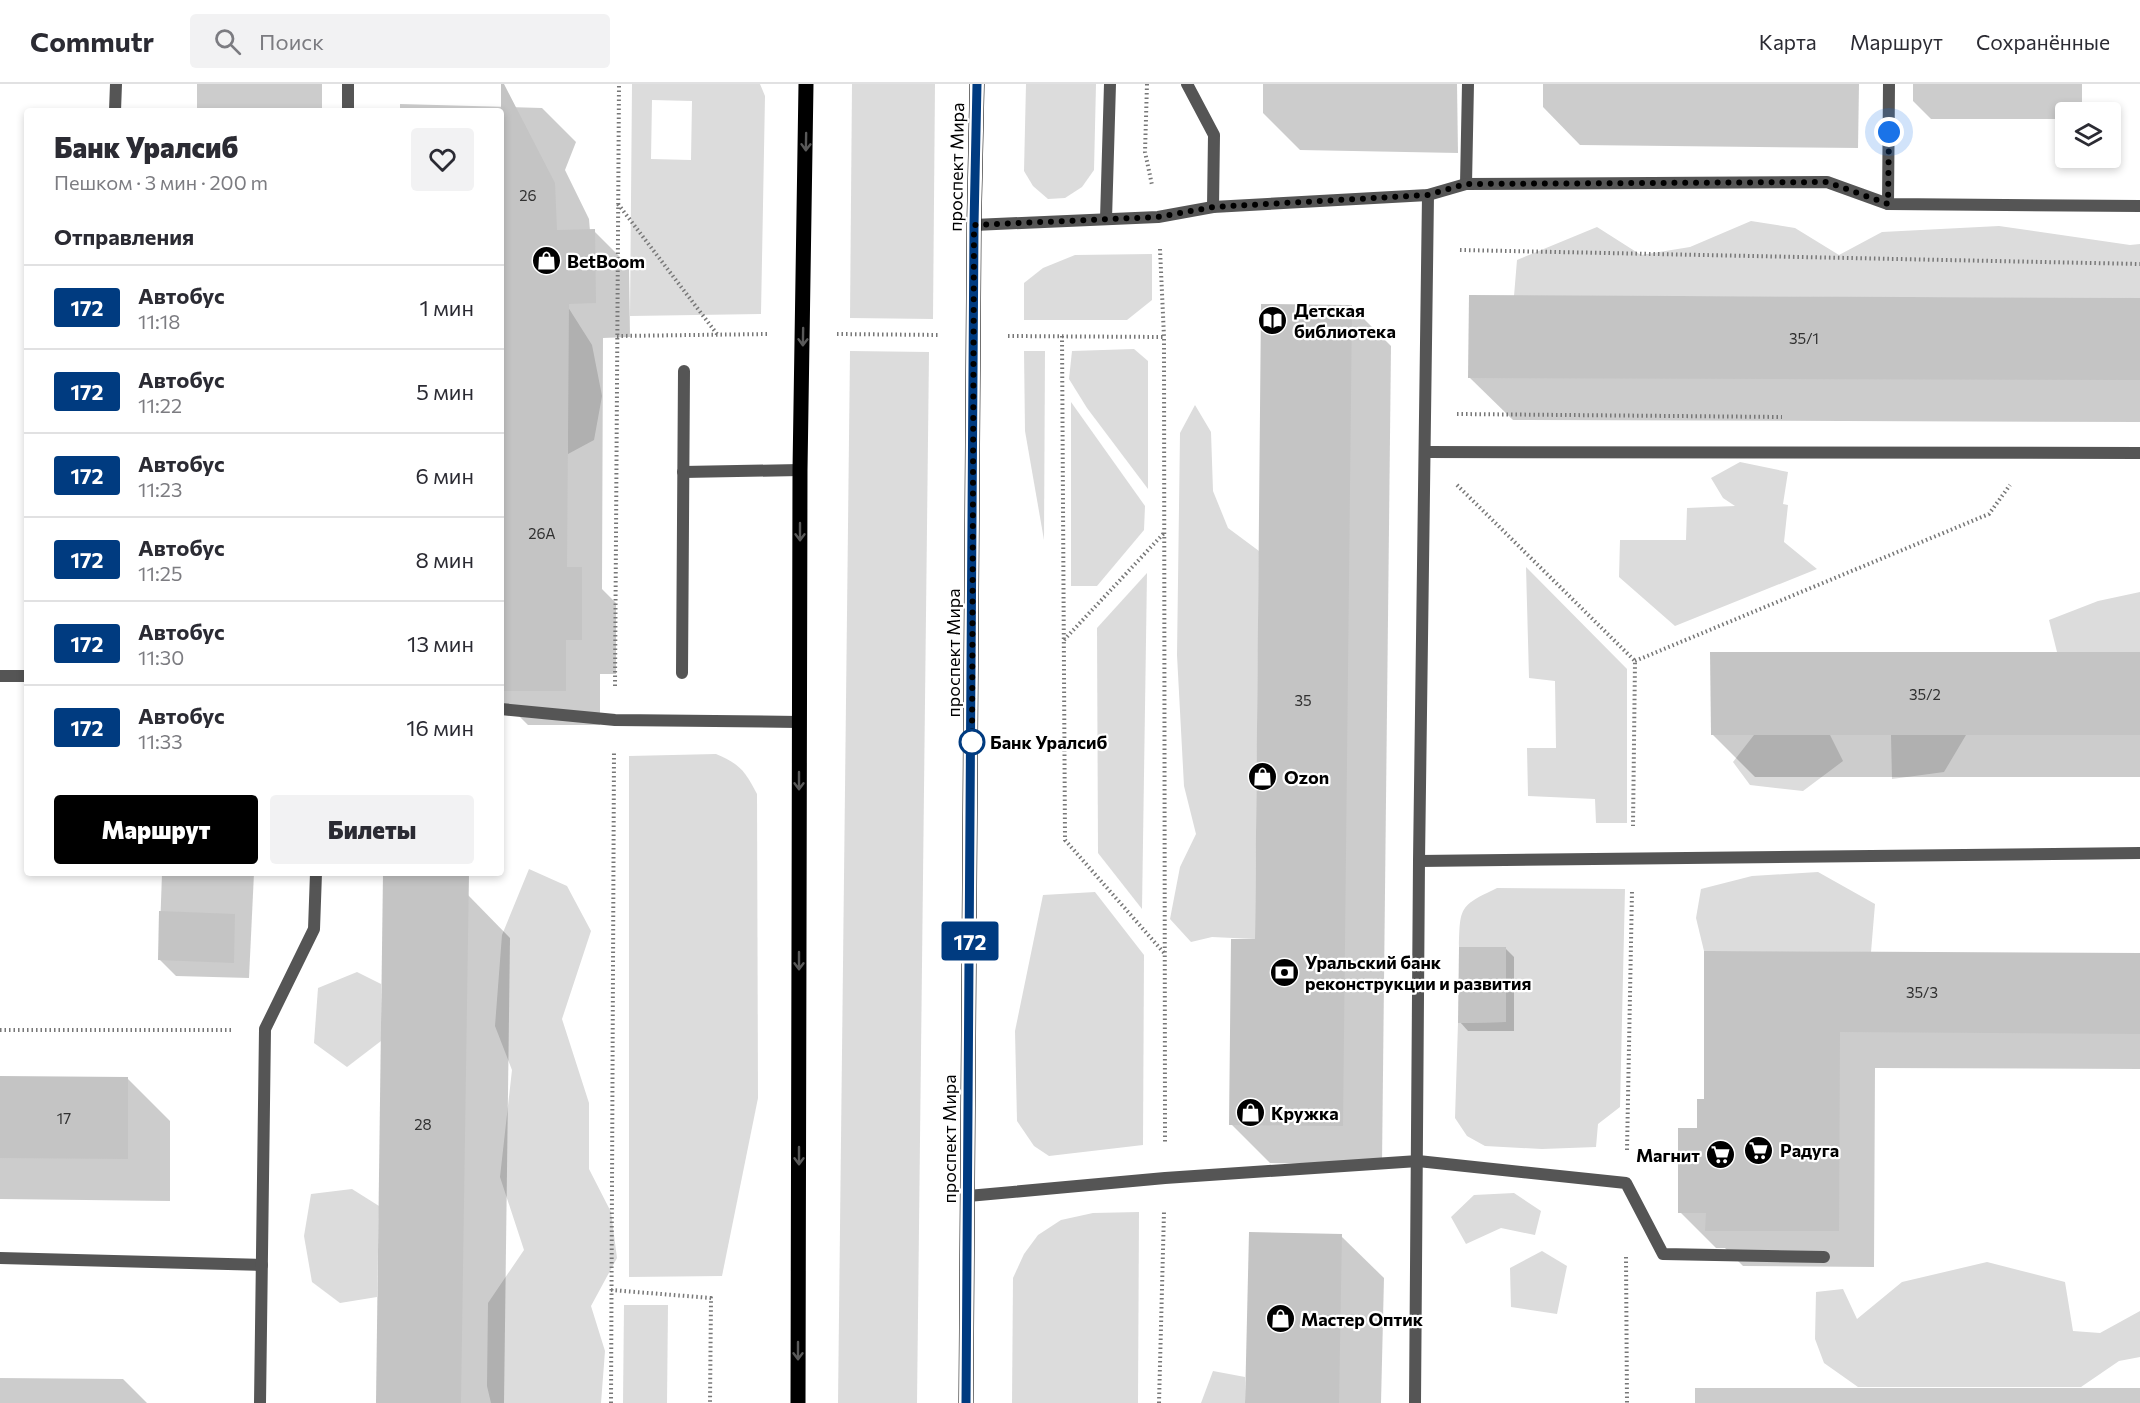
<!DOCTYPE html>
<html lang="ru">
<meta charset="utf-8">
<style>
body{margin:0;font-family:Commissioner,sans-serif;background:#f2f2f3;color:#2b2b33;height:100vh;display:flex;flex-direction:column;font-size:22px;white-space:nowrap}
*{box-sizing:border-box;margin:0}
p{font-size:20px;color:#7c7c81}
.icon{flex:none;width:33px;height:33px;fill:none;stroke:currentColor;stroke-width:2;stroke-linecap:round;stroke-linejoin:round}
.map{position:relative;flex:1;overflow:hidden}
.details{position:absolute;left:24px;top:24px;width:480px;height:768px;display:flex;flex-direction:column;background:#fff;border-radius:6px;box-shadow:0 3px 9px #0003}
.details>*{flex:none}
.badge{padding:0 12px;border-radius:4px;font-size:21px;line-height:39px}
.buttons{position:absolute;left:2055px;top:18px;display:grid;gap:12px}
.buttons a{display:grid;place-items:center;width:66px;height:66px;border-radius:6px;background:#fff;box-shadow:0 3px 9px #0003;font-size:30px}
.you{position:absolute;width:30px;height:30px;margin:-15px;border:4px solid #fff;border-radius:50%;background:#1a73e8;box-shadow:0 0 0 9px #1a73e833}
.map>.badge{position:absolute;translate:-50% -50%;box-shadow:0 0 0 3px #fff}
h2{padding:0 30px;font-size:22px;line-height:54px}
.round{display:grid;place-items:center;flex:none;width:63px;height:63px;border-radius:6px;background:#f2f2f3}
.headline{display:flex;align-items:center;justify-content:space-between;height:102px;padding:0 30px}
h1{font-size:28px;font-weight:800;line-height:45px}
.cta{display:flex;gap:12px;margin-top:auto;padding:12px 30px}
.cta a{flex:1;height:69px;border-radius:6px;background:#000;color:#fff;font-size:24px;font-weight:800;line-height:69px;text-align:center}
.cta a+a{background:#f2f2f3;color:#2b2b33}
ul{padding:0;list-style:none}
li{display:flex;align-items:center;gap:18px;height:84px;padding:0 30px;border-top:2px solid #e1e1e2}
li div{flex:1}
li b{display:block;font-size:22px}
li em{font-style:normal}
li .badge{min-width:66px;font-weight:700;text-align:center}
header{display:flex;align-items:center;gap:36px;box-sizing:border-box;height:84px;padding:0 30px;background:#fff;border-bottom:2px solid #e1e1e2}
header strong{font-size:28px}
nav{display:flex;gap:33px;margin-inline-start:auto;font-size:21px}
.search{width:420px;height:54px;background:#f2f2f3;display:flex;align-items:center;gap:15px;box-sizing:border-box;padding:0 21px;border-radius:6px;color:#7c7c81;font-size:22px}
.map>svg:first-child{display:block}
.green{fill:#dcdcdc;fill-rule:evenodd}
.shadow{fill:#0003}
.building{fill:#c4c4c4}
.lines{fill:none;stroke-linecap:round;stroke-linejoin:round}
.path{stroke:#777;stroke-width:4;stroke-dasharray:1.5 3;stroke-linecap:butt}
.lane{stroke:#555;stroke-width:12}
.primary{stroke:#000;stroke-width:15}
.oneway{stroke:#595959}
.line-casing{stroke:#fff;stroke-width:14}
.line{stroke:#003b80;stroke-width:9}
.walk{stroke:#000;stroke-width:6;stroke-dasharray:0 10.8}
.stop-dot{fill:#fff;stroke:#003b80;stroke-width:3}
.labels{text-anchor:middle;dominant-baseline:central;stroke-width:4.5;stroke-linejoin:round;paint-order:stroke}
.number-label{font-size:15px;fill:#313131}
.street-label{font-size:18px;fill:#000;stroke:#fff}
.poi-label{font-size:18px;font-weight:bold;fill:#000;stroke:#fff;text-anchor:start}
.stop-label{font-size:18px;font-weight:bold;fill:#000;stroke:#fff;text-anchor:start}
</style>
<header>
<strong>Commutr</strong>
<div class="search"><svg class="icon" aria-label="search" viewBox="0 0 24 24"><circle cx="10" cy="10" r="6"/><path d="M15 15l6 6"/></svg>Поиск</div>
<nav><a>Карта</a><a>Маршрут</a><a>Сохранённые</a></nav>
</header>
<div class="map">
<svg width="2140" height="1319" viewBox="0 0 2140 1319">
<rect width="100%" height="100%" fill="#fff"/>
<g class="green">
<path d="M632 0H760L765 12 761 230 630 232ZM652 16 692 17 691 76 651 75Z"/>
<polygon points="852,0 935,0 933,235 850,234"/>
<polygon points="1026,0 1096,0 1094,86 1082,103 1065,114 1048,115 1033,102 1024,87"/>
<polygon points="1751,137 1795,144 1839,171 1882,148 1999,142 2130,161 2140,160 2140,214 1514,212 1517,176 1597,143 1641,171 1690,163"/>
<polygon points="1152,170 1152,216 1127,236 1024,236 1024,199 1043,184 1075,171"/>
<polygon points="566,220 592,261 602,312 594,356 568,370 568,281 501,223"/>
<polygon points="1134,265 1148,277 1148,405 1087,324 1069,295 1072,267"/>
<polygon points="850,267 929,268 917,1319 838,1319"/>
<polygon points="1024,267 1045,267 1044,456 1025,347"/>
<polygon points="1071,318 1145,422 1144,446 1097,502 1071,502"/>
<polygon points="1195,321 1211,348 1213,407 1228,444 1259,467 1255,855 1212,853 1191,858 1170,835 1180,783 1196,750 1184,702 1177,571 1180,349"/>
<polygon points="1740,378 1788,388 1783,420 1788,421 1784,458 1817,485 1675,542 1619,493 1620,456 1686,456 1687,424 1735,422 1723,414 1711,394"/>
<polygon points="1526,483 1627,585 1627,739 1596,739 1595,715 1528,712 1527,664 1556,664 1555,597 1529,594"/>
<polygon points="1147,489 1142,825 1098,769 1097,544"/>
<polygon points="2140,508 2140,568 2057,568 2049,536 2098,517"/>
<polygon points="1754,651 1830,651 1843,677 1803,707 1750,701 1733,678"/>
<polygon points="1891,651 1966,651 1944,688 1892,695"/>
<path d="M716 670C740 680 745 687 757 710L758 1014 722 1192 629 1193V672Z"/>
<polygon points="529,785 567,802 591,847 562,935 589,1019 589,1085 611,1128 617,1174 591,1222 605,1267 601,1319 491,1319 487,1302 488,1219 524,1166 500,1093 512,986 495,942 502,851"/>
<polygon points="1818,788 1875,820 1871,868 1704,867 1696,834 1701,805 1752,792"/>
<path d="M1497 804 1625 805 1620 1023 1598 1040 1596 1063 1542 1065 1485 1062 1467 1052 1455 1034 1458 939 1506 938 1505 863H1459C1460 822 1460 822 1497 804Z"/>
<polygon points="1095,808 1144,871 1143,1061 1049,1072 1034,1062 1017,1037 1015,947 1043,811"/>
<polygon points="357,888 381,900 381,957 347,983 314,959 318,904"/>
<polygon points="352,1105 379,1122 377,1213 340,1219 312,1198 304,1152 311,1110"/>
<polygon points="1514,1109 1541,1127 1535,1151 1501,1144 1466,1160 1451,1133 1474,1111"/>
<polygon points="1139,1128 1138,1319 1012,1319 1013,1194 1024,1170 1038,1151 1061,1136 1093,1129"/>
<polygon points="1542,1167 1567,1182 1557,1230 1511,1223 1510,1184"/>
<polygon points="1987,1178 2065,1198 2073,1247 2100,1249 2140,1227 2140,1273 2119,1277 2081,1303 1858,1303 1824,1279 1815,1255 1816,1208 1843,1205 1857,1235 1902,1198"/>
<polygon points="624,1221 668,1221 667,1319 623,1319"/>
<polygon points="1213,1287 1245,1293 1245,1319 1201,1319"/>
</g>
<g class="shadow">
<rect x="197" y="0" width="125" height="27"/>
<polygon points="1263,0 1457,0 1458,69 1300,66 1263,29"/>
<polygon points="1543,0 1859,0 1858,64 1580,61 1543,23"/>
<polygon points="1913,0 2082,0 2082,28 2066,28 2066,35 1931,35 1913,17"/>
<polygon points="400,20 542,24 576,58 565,86 589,135 590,147 594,147 629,182 630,253 603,254 602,505 616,519 616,590 600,590 600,641 528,641 514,627 501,626 501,27 400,27"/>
<polygon points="2140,215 2140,338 1513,336 1470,294"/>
<polygon points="1352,223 1391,262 1382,1081 1270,1079 1231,1040 1256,856"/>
<polygon points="2140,570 2140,693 1755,693 1712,650"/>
<polygon points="162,789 254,789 249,894 176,892 159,875"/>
<polygon points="468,811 510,854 504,1319 377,1319"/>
<polygon points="1505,864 1514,873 1514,947 1468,947 1460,938"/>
<polygon points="1706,868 2140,871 2140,985 1875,984 1874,1183 1743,1182 1725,1164 1716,1164 1680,1128 1705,1016"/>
<polygon points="0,993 128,995 170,1037 170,1117 0,1115"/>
<polygon points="1341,1152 1384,1194 1381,1319 1247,1319"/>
<polygon points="0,1294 123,1295 147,1319 0,1319"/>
<rect x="1695" y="1304" width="445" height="15"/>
</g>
<g class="building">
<polygon points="501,0 504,0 555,99 557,146 595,145 596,219 569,220 567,483 582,483 582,556 566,556 566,607 501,607"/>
<polygon points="1469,211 2140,214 2140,296 1468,294"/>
<polygon points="1261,220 1352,221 1343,1042 1229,1041 1231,855 1255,855"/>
<polygon points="1710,568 2140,568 2140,651 1711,651"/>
<polygon points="383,789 469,789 461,1319 376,1319"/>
<polygon points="159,827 235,830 234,879 158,876"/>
<polygon points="1459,863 1506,863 1506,938 1458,939"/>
<polygon points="1704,867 2140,869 2140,950 1840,948 1839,1147 1705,1147 1706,1129 1678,1129 1678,1044 1697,1044 1697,1015 1704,1015"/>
<polygon points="0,992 128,993 128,1075 0,1074"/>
<polygon points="1249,1148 1342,1150 1339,1319 1245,1319"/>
</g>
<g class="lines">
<g class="path">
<polyline points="1147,0 1145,68 1152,101"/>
<polyline points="618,120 717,250"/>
<polyline points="1160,165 1164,253 1165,1060"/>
<polyline points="1460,166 2140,180"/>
<polyline points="837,250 940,251"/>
<polyline points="617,252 769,250"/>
<polyline points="1008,252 1164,253"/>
<polyline points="1062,252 1065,756 1165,870"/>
<polyline points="1457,330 1782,333"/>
<polyline points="1457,401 1635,577 1633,742"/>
<polyline points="1064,556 1165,448"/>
<polyline points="1635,577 1989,430 2010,401"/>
<polyline points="615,602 619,0"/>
<polyline points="0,946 233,946"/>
<polyline points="1627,1066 1632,807"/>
<polyline points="1626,1173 1627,1319"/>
<polyline points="611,1206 711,1214 710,1319"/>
<polyline points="611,1319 614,667"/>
<polyline points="1159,1319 1164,1128"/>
</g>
<g class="lane">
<polyline points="1187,0 1214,51 1213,123"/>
<polyline points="115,27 116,0"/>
<polyline points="348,27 348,0"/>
<polyline points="1466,100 1468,0"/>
<polyline points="1888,120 1889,0"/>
<polyline points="1106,135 1110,0"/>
<polyline points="974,141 1158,133 1213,123 1428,111 1466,100 1827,98 1888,120 2140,122"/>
<polyline points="1425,368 2140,369"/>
<polyline points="683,388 800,386"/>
<polyline points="682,589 684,287"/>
<polyline points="0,592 27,592"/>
<polyline points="501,625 615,636 799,638"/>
<polyline points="1419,777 2140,769"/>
<polyline points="968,1112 1165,1094 1418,1077 1626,1099 1663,1170 1824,1173"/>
<polyline points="0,1174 262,1181"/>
<polyline points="260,1319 265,945 314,845 316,789"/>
<polyline points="1415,1319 1419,777 1428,111"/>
</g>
<g class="primary">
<polyline points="798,1319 800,386 806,0"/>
<polyline points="966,1319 974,141 977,0"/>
</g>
</g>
<defs><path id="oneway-shaft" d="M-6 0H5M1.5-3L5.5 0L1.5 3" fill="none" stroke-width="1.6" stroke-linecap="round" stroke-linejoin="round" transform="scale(1.5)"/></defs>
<g class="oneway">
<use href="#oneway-shaft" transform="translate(806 58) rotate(91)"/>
<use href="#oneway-shaft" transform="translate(803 253) rotate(91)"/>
<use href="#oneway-shaft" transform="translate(800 448) rotate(90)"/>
<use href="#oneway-shaft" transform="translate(799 697) rotate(90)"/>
<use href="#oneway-shaft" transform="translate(799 877) rotate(90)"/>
<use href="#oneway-shaft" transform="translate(799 1072) rotate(90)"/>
<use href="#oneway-shaft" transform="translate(798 1267) rotate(90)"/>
</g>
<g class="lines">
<defs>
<polyline id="line" points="966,1319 974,141 977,0"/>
</defs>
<use href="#line" class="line-casing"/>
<use href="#line" class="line"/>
<polyline class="walk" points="972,658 974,141 1158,133 1213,123 1428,111 1466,100 1827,98 1888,120 1889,48"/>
</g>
<defs>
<symbol id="shop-disc" viewBox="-11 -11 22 22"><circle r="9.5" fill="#000" stroke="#fff"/><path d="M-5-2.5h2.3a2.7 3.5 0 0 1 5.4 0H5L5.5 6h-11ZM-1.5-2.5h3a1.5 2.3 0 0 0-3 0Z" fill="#fff"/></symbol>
<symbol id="library-disc" viewBox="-11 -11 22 22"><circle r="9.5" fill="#000" stroke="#fff"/><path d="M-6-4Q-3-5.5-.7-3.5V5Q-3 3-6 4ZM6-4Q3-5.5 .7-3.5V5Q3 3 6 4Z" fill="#fff"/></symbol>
<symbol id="bank-disc" viewBox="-11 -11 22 22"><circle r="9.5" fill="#000" stroke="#fff"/><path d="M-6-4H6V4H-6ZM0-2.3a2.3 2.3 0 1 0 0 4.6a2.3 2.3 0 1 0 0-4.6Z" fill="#fff"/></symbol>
<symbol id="supermarket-disc" viewBox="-11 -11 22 22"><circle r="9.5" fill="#000" stroke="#fff"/><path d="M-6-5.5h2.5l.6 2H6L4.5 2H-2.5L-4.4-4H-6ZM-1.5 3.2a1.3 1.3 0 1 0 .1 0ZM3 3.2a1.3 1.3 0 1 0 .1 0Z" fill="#fff"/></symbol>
</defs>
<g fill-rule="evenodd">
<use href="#shop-disc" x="530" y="160" width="33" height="33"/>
<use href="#library-disc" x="1256" y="220" width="33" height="33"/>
<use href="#shop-disc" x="1246" y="676" width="33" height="33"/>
<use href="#bank-disc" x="1268" y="872" width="33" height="33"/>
<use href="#shop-disc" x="1234" y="1012" width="33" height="33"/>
<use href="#supermarket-disc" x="1742" y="1050" width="33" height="33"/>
<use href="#supermarket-disc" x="1704" y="1054" width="33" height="33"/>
<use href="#shop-disc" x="1264" y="1218" width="33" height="33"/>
</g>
<circle class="stop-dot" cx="972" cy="658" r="12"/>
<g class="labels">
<g class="number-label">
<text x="528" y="111">26</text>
<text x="1804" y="254">35/1</text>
<text x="542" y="449">26А</text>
<text x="1925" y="610">35/2</text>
<text x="1303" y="616">35</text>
<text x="1922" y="908">35/3</text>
<text x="64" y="1034">17</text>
<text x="423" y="1040">28</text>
</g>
<g class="street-label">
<text transform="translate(956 83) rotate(-89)">проспект Мира</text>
<text transform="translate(953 569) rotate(-90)">проспект Мира</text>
<text transform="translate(949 1055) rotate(-90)">проспект Мира</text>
</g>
<g class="poi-label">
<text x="567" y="177">BetBoom</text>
<text x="1294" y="226">Детская<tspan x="1294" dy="21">библиотека</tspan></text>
<text x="1284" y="693">Ozon</text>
<text x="1305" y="878">Уральский банк<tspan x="1305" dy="21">реконструкции и развития</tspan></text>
<text x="1271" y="1029">Кружка</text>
<text x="1780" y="1066">Радуга</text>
<text x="1700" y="1071" text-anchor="end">Магнит</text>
<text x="1301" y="1235">Мастер Оптик</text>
</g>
<g class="stop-label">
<text x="990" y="658">Банк Уралсиб</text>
</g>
</g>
</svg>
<div class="buttons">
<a><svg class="icon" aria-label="layers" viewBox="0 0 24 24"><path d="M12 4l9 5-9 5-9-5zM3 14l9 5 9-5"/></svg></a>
</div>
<div class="you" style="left:1889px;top:48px"></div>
<b class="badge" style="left:970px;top:857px;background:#003b80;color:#fff">172</b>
<section class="details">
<div class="headline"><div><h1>Банк Уралсиб</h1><p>Пешком · 3 мин · 200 m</p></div><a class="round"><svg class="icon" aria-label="heart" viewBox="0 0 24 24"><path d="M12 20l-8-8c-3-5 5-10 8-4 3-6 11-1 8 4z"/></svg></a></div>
<h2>Отправления</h2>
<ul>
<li><span class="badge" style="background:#003b80;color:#fff">172</span><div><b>Автобус</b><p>11:18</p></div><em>1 мин</em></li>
<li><span class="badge" style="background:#003b80;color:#fff">172</span><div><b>Автобус</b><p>11:22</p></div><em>5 мин</em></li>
<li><span class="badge" style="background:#003b80;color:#fff">172</span><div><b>Автобус</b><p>11:23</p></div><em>6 мин</em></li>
<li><span class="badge" style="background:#003b80;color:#fff">172</span><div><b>Автобус</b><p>11:25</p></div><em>8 мин</em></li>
<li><span class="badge" style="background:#003b80;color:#fff">172</span><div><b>Автобус</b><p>11:30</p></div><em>13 мин</em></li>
<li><span class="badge" style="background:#003b80;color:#fff">172</span><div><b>Автобус</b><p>11:33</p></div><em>16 мин</em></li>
</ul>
<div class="cta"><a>Маршрут</a><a>Билеты</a></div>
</section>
</div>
